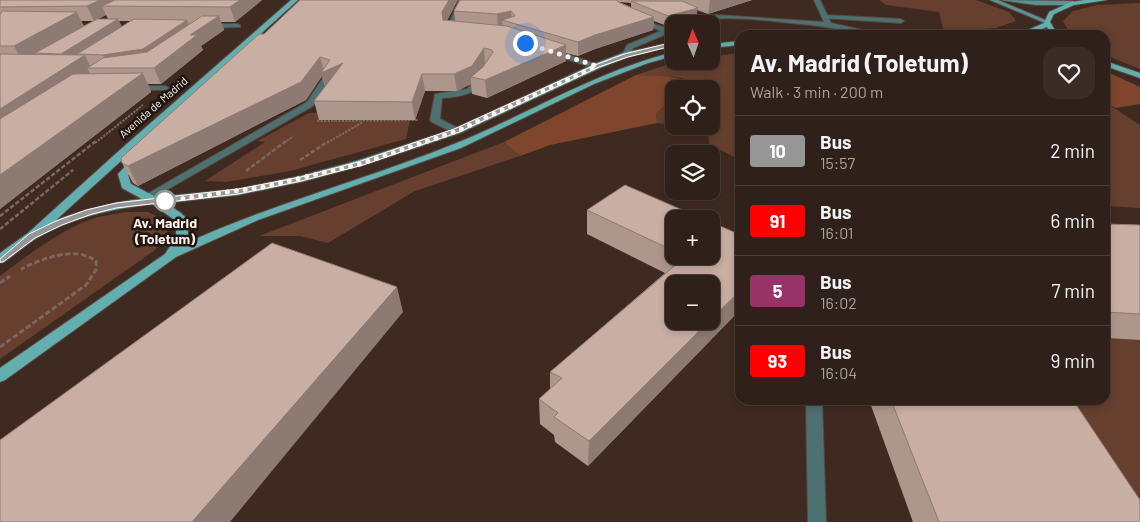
<!DOCTYPE html>
<meta charset="utf-8">
<style>
body{margin:0;font-family:Barlow,sans-serif;background:#3b2d26;color:#f1f3f6;height:100vh;display:flex;flex-direction:column;font-size:19px;white-space:nowrap}
*{box-sizing:border-box;margin:0}
p{font-size:16px;color:#a7a3a2}
.icon{flex:none;width:28px;height:28px;fill:none;stroke:currentColor;stroke-width:2;stroke-linecap:round;stroke-linejoin:round}
.map{position:relative;flex:1;overflow:hidden}
.side{position:absolute;left:735px;top:30px;width:375px;height:375px;display:flex;flex-direction:column;background:#2f2019;border-radius:15px;box-shadow:0 2px 8px #0003,0 0 0 1px #4a3e38}
.side>*{flex:none}
.badge{padding:0 10px;border-radius:4px;font-size:18px;line-height:32px}
.needle{width:32px;rotate:358deg}
.fabs{position:absolute;left:665px;top:15px;display:grid;gap:10px}
.fabs a{display:grid;place-items:center;width:55px;height:55px;border-radius:10px;background:#2f2019;box-shadow:0 2px 8px #0003,0 0 0 1px #4a3e38;font-size:25px}
.you{position:absolute;width:25px;height:25px;margin:-12px;border:4px solid #fff;border-radius:50%;background:#1a73e8;box-shadow:0 0 0 8px #1a73e833}
.map>.badge{position:absolute;translate:-50% -50%;box-shadow:0 0 0 2px #fff}
.round{display:grid;place-items:center;flex:none;width:52px;height:52px;border-radius:15px;background:#3b2d26}
.overview{display:flex;align-items:center;justify-content:space-between;height:85px;padding:0 15px}
h1{font-size:24px;font-weight:700;line-height:38px}
ul{padding:0;list-style:none}
li{display:flex;align-items:center;gap:15px;height:70px;padding:0 15px;border-top:1px solid #4a3e38}
li div{flex:1}
li b{display:block;font-size:19px}
li em{font-style:normal}
li .badge{min-width:55px;font-weight:700;text-align:center}
.map>svg:first-child{display:block}
.green{fill:#663f2e}
.forest{fill:#80462d}
.lines{fill:none;stroke-linecap:round;stroke-linejoin:round}
.lane-casing{stroke:#5a463e;stroke-width:2}
.street-casing{stroke:#5a463e;stroke-width:2}
.secondary-casing{stroke:#5a463e;stroke-width:2}
.primary-casing{stroke:#5a463e;stroke-width:2}
.path-far2{stroke:#7a6860;stroke-width:2;stroke-dasharray:2.5 1;stroke-linecap:butt}
.path-far1{stroke:#7a6860;stroke-width:2.5;stroke-dasharray:4.5 2;stroke-linecap:butt}
.path{stroke:#7a6860;stroke-width:3;stroke-dasharray:5.5 2.5;stroke-linecap:butt}
.lane{fill:#4d7070;fill-rule:evenodd}
.street{fill:#4d7070;fill-rule:evenodd}
.secondary{fill:#5a9393;fill-rule:evenodd}
.primary{fill:#63afaf;fill-rule:evenodd}
.wall{fill:#ad968c;fill-rule:evenodd}
.shaded-wall{fill:#8d7a72}
.building{fill:#c9aea3;stroke:#8d7a72}
.line{fill:#969696;stroke:#fff}
.walk{stroke:#fef2ed;stroke-width:5;stroke-dasharray:0 9}
.stop-dot{fill:#fff;stroke:#969696;stroke-width:2.5}
.labels{text-anchor:middle;dominant-baseline:central;stroke-width:5;stroke-linejoin:round;paint-order:stroke}
.far-street-label{font-size:11px;fill:#fef2ed;stroke:#1f1511}
.stop-label{font-size:14px;font-weight:bold;fill:#fef2ed;stroke:#1f1511}
</style>
<div class="map">
<svg width="1140" height="522" viewBox="0 0 1140 522">
<rect width="100%" height="100%" fill="#3f2a21"/>
<g class="green">
<polygon points="879,0 976,0 1009,12 1016,21 996,28 944,32 939,12 886,5"/>
<polygon points="1140,3 1140,69 1105,55 1105,35 1071,35 1063,21 1073,11 1097,5"/>
<polygon points="713,52 714,56 740,53 740,160 709,144 708,129 683,126 711,126 711,89 685,89 694,84 682,78 636,75 678,61 711,61 711,53"/>
<polygon points="674,97 674,125 657,123 656,114"/>
<polygon points="1105,102 1140,125 1140,208 1105,206"/>
<polygon points="324,112 319,121 410,120 406,139 290,171 226,182 205,181 265,142 257,141 309,113"/>
<polygon points="504,142 520,156 415,191 328,243 300,236 259,236"/>
<path d="M125 212H148L163 219 168 233 155 250 0 359V276C30 254 62 228 98 217 107 215 116 214 125 212Z"/>
<polygon points="1105,338 1140,340 1140,522 1037,400 1105,400"/>
</g>
<g class="forest">
<polygon points="1105,71 1140,87 1140,104 1116,108 1105,102"/>
<polygon points="636,75 663,76 694,81 694,84 685,89 674,89 674,97 656,114 657,123 550,145 520,156 504,142"/>
</g>
<g class="lines">
<defs>
<g id="lane">
<polygon points="825,15 901,19 904,21 901,23 823,18 823,16"/>
<polygon points="325,75 332,77 313,106 149,200 141,200 140,198 307,102"/>
<path d="M480 76 487 78C476 94 461 97 442 98L440 119 460 129V133H454L432 122 430 120 435 94 467 89Z"/>
</g>
<g id="street">
<polygon points="459,0 465,0 451,30 455,32 452,34 445,33"/>
<path d="M814 0H820L831 23 885 35C857 35 829 26 801 24 777 22 738 16 715 19 705 20 696 24 685 24L716 15 824 22Z"/>
<polygon points="637,19 667,28 674,26 674,31 633,48 629,57 623,57 622,55 627,45 661,31 637,21"/>
<polygon points="238,24 240,25 240,27 206,28 203,26 206,24"/>
<polygon points="547,49 553,49 601,66 594,68 547,53"/>
<polygon points="130,86 165,86 169,88 165,90 130,90"/>
<polygon points="806,400 822,400 826,522 808,522"/>
</g>
<g id="secondary">
<polygon points="990,0 998,0 1050,22 1045,23"/>
<polygon points="1001,0 1073,1 1076,3 1073,5 1036,5"/>
</g>
<g id="primary">
<path d="M291 0H298L56 220C84 210 111 202 142 199L122 188 118 174 134 157H142L143 159 128 175 131 184 156 197 238 189 300 176 356 161 454 129 594 64 623 53 674 42V46L628 57 600 68 460 133 364 165 301 182 238 195 166 203 181 213 188 220V237L184 244C271 204 365 180 454 144 529 114 594 72 674 52V56L648 63 594 84 461 148 258 220 176 257 5 380 0 382V368L165 254 176 237V221L152 204C112 209 71 217 35 239 25 246 15 254 4 262L0 263V253L28 233 121 149Z"/>
<polygon points="1085,0 1107,0 1074,5 1054,14 1050,22 1058,35 1052,35 1047,27 1025,35 1016,35 1044,23 1049,12 1071,2"/>
<polygon points="744,33 828,33 831,35 741,35"/>
<polygon points="740,41 740,45 711,48 711,44"/>
<polygon points="1105,61 1140,73 1140,78 1105,66"/>
</g>
</defs>
<use href="#lane" class="lane-casing"/>
<use href="#street" class="street-casing"/>
<use href="#secondary" class="secondary-casing"/>
<use href="#primary" class="primary-casing"/>
<g class="path-far2">
<polyline points="953,35 1002,30"/>
<polyline points="317,121 418,120"/>
<polyline points="95,143 143,105"/>
<polyline points="284,143 293,136"/>
<polyline points="327,143 363,122"/>
</g>
<g class="path-far1">
<polyline points="300,160 329,141"/>
<polyline points="246,171 286,141"/>
<polyline points="0,216 96,141"/>
<polyline points="0,229 73,170"/>
</g>
<g class="path">
<polyline points="0,283 10,276"/>
<path d="M0 347 86 285 96 270V261C75 245 42 259 21 269"/>
</g>
<use href="#lane" class="lane"/>
<use href="#street" class="street"/>
<use href="#secondary" class="secondary"/>
<use href="#primary" class="primary"/>
</g>
<g class="wall">
<path d="M0 0H262L235 22H221L224 30 201 46 203 50 161 84H148L151 92 0 209ZM106 15 108 19H98ZM81 21H93L84 26ZM119 21H130L122 27Z"/>
<path d="M460 0H752L708 14 697 10 696 18 667 26 654 21 653 30 595 49 578 56 566 53V61L487 98 472 94 471 84 457 91H425L415 120H319L314 101 325 87 322 76 306 100 138 186 133 183 122 163 264 34 448 20 455 21 454 11ZM619 2 631 3V7Z"/>
<polygon points="587,210 674,219 674,256 711,256 740,236 740,310 588,466 555,442 554,435 540,424 539,399 550,389 550,372 665,273 587,234"/>
<polygon points="1105,224 1140,225 1140,340 1105,338"/>
<polygon points="869,400 1073,400 1140,522 913,522"/>
</g>
<g class="shaded-wall">
<polygon points="100,0 133,0 102,6 106,15 94,21 87,6"/>
<polygon points="240,0 262,0 235,22 230,7"/>
<polygon points="449,0 458,0 444,27 442,12"/>
<polygon points="710,0 752,0 708,14"/>
<polygon points="698,8 696,18 667,26 668,16"/>
<polygon points="511,11 512,23 502,20 503,26 498,27 497,14"/>
<polygon points="77,12 85,29 35,53 37,57 24,64 14,46"/>
<polygon points="219,16 224,30 201,46 203,50 161,84 154,68 190,35"/>
<polygon points="654,17 653,30 595,49 578,56 578,42 595,35"/>
<polygon points="118,19 123,29 77,54 79,57 66,65 61,54"/>
<polygon points="187,20 191,30 147,60 108,66 103,55"/>
<polygon points="566,45 566,61 487,98 485,80"/>
<polygon points="484,48 485,64 476,78 471,77 471,84 457,91 454,74"/>
<polygon points="85,55 91,68 87,68 91,76 0,138 0,109"/>
<polygon points="320,57 324,71 343,63 326,90 322,76 306,100 138,186 128,166"/>
<polygon points="143,73 151,92 0,209 0,175"/>
<polygon points="422,74 425,91 415,120 412,102"/>
<polygon points="397,287 403,312 230,522 192,522"/>
<polygon points="740,291 740,310 588,466 589,441 709,321 711,321 711,319"/>
</g>
<g class="building">
<polygon points="0,0 100,0 87,6 0,7"/>
<polygon points="115,0 240,0 230,7 102,6"/>
<polygon points="300,0 449,0 442,12 443,20 507,26 566,45 485,80 471,77 483,67 493,52 492,50 484,48 472,66 454,74 422,74 412,102 314,101 343,63 321,73 330,60 320,57 301,82 128,166 122,163 121,158 259,34 264,34"/>
<polygon points="460,0 616,0 620,3 654,17 595,35 578,42 502,20 515,16 511,11 497,14 454,11"/>
<polygon points="631,1 682,1 698,8 668,16"/>
<polygon points="2,11 77,12 14,46 0,46 0,15"/>
<polygon points="202,16 219,16 190,35 197,35 154,68 87,68 103,58 147,52"/>
<polygon points="97,19 118,19 61,54 35,53"/>
<polygon points="134,19 187,20 143,49 103,55 77,54"/>
<polygon points="0,54 85,55 0,109"/>
<polygon points="143,73 0,175 0,119 73,74"/>
<polygon points="625,185 703,219 674,219 674,251 587,210"/>
<polygon points="711,222 736,233 740,236 740,291 711,319 711,284 674,284 674,321 709,321 589,441 554,417 558,413 539,399 562,378 550,372 685,257 684,256 711,256"/>
<polygon points="1105,224 1140,225 1140,314 1105,312"/>
<polygon points="272,243 397,287 192,522 0,522 0,440"/>
<polygon points="891,400 1073,400 1140,500 1140,522 939,522"/>
</g>
<polygon class="line" points="674,42 676,45 628,57 599,67 459,132 363,165 301,181 238,194 116,208 92,214 62,225 35,238 3,262 0,262 0,259 29,234 56,221 86,210 116,203 238,189 301,177 358,162 454,129 595,65 624,54"/>
<g class="lines">
<polyline class="walk" points="165,201 263,187 360,164 457,131 597,66 525,43"/>
</g>
<circle class="stop-dot" cx="165" cy="201" r="10"/>
<g class="labels">
<g class="far-street-label">
<text transform="translate(153 107) rotate(-41)">Avenida de Madrid</text>
</g>
<g class="stop-label">
<text x="165" y="222">Av. Madrid<tspan x="165" dy="16">(Toletum)</tspan></text>
</g>
</g>
</svg>
<div class="fabs">
<a><svg class="needle" viewBox="-14 -14 28 28"><path d="M0-13l5 13h-10z" fill="#e53935"/><path d="M0 13l5-13h-10z" fill="#a7a3a2"/></svg></a>
<a><svg class="icon" aria-label="locate" viewBox="0 0 24 24"><circle cx="12" cy="12" r="6"/><path d="M12 2v4M12 18v4M2 12h4M18 12h4"/></svg></a>
<a><svg class="icon" aria-label="layers" viewBox="0 0 24 24"><path d="M12 4l9 5-9 5-9-5zM3 14l9 5 9-5"/></svg></a>
<a>+</a>
<a>−</a>
</div>
<div class="you" style="left:525px;top:43px"></div>
<section class="side">
<div class="overview"><div><h1>Av. Madrid (Toletum)</h1><p>Walk · 3 min · 200 m</p></div><a class="round"><svg class="icon" aria-label="heart" viewBox="0 0 24 24"><path d="M12 20l-8-8c-3-5 5-10 8-4 3-6 11-1 8 4z"/></svg></a></div>
<ul>
<li><span class="badge" style="background:#969696;color:#fff">10</span><div><b>Bus</b><p>15:57</p></div><em>2 min</em></li>
<li><span class="badge" style="background:#f00;color:#fff">91</span><div><b>Bus</b><p>16:01</p></div><em>6 min</em></li>
<li><span class="badge" style="background:#993266;color:#fff">5</span><div><b>Bus</b><p>16:02</p></div><em>7 min</em></li>
<li><span class="badge" style="background:#f00;color:#fff">93</span><div><b>Bus</b><p>16:04</p></div><em>9 min</em></li>
</ul>
</section>
</div>
